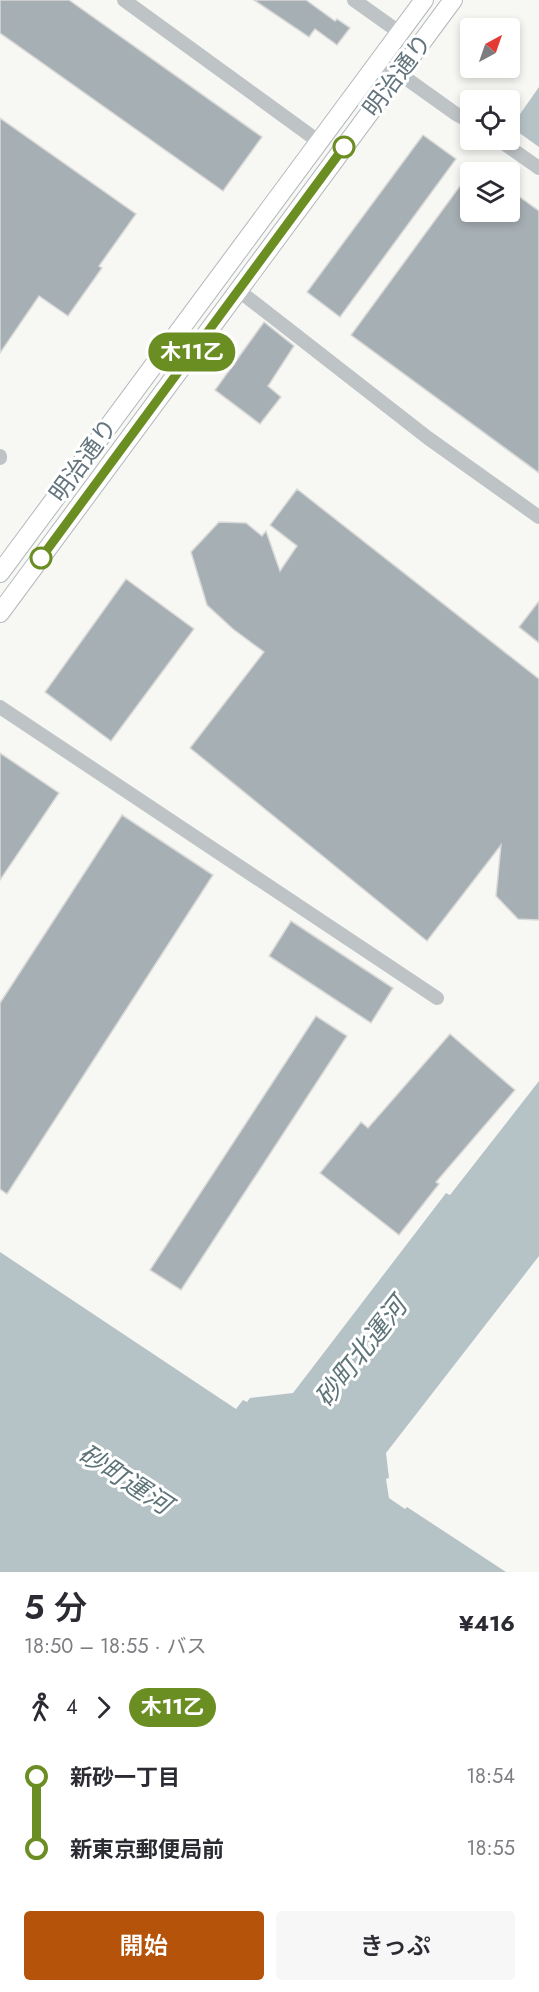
<!DOCTYPE html>
<html lang="ja">
<meta charset="utf-8">
<style>
body{margin:0;font-family:Jost,"Noto Sans JP",sans-serif;background:#f7f7f7;color:#2b2b33;height:100vh;display:flex;flex-direction:column;font-size:22px;white-space:nowrap}
*{box-sizing:border-box;margin:0}
p{font-size:20px;color:#7c7c81}
.icon{flex:none;width:33px;height:33px;fill:none;stroke:currentColor;stroke-width:2;stroke-linecap:round;stroke-linejoin:round}
.map{position:relative;height:1572px;overflow:hidden}
.sheet{display:flex;flex-direction:column;background:#fff;flex:1}
.sheet>*{flex:none}
.badge{padding:0 12px;border-radius:20px;font-size:21px;line-height:39px}
.needle{width:39px;rotate:40deg}
.buttons{position:absolute;left:460px;top:18px;display:grid;gap:12px}
.buttons a{display:grid;place-items:center;width:60px;height:60px;border-radius:6px;background:#fff;box-shadow:0 3px 9px #0003;font-size:30px}
.map>.badge{position:absolute;translate:-50% -50%;box-shadow:0 0 0 3px #fff}
.legs{display:flex;align-items:center;gap:9px;height:66px;padding:0 24px;font-size:20px}
.legs p{margin-inline-start:auto}
.overview{display:flex;align-items:center;justify-content:space-between;height:102px;padding:0 24px}
h1{font-size:33px;font-weight:600;line-height:45px}
.action{display:flex;gap:12px;margin-top:auto;padding:12px 24px}
.action a{flex:1;height:69px;border-radius:6px;background:#b45309;color:#fff;font-size:24px;font-weight:600;line-height:69px;text-align:center}
.action a+a{background:#f7f7f7;color:#2b2b33}
ul{padding:0 24px;list-style:none}
li{display:flex;align-items:center;gap:21px;height:72px;font-size:22px}
li i{display:grid;place-items:center;width:9px;height:100%;margin:0 8px;background:currentColor}
li i::after{content:'';width:15px;height:15px;margin:-8px;border:4px solid;border-radius:50%;background:#fff}
li p{margin-inline-start:auto}
li:first-child i{background:linear-gradient(#0000 50%,currentColor 0)}
li:last-child i{background:linear-gradient(currentColor 50%,#0000 0)}
.map>svg:first-child{display:block}
.water{fill:#b6c3c6}
.building{fill:#a6afb4;stroke:#d9d9d7;stroke-width:1.5}
.lines{fill:none;stroke-linecap:round;stroke-linejoin:round}
.major-casing{stroke:#b2b8bb;stroke-width:20}
.minor{stroke:#bec3c6;stroke-width:14}
.major{stroke:#fff;stroke-width:18}
.line-1-casing{stroke:#fff;stroke-width:14}
.line-1{stroke:#6b8e23;stroke-width:9}
.stop-1-dot{fill:#fff;stroke:#6b8e23;stroke-width:3}
.labels{text-anchor:middle;dominant-baseline:central;stroke-width:6;stroke-linejoin:round;paint-order:stroke}
.street-label{font-size:24px;fill:#64757e;stroke:#fff}
.water-label{font-size:26px;font-style:italic;fill:#5e7478;stroke:#fff}
</style>
<div class="map">
<svg width="539" height="1572" viewBox="0 0 539 1572">
<rect width="100%" height="100%" fill="#f7f7f4"/>
<g class="water">
<polygon points="539,87 539,147 511,127"/>
<polygon points="539,1081 539,1256 386,1453 389,1478 386,1479 389,1498 405,1509 407,1507 506,1572 0,1572 0,1252 236,1409 243,1400 247,1402 250,1398 293,1393 446,1193 450,1195"/>
</g>
<g class="building">
<polygon points="0,0 69,0 262,137 223,191 0,33"/>
<polygon points="254,0 306,0 335,21 337,19 350,28 337,45 315,29 309,37"/>
<polygon points="0,118 136,214 99,266 102,268 68,316 39,296 0,353"/>
<polygon points="423,135 456,159 340,317 307,292"/>
<polygon points="471,171 471,212 510,212 510,190 539,211 539,473 351,335"/>
<polygon points="264,322 294,346 268,386 281,397 260,424 215,390"/>
<polygon points="297,489 539,679 539,920 518,919 496,896 501,845 427,941 190,748 264,652 233,629 207,605 191,552 219,522 246,523 262,536 266,531 280,571 297,546 270,525"/>
<polygon points="126,579 194,629 111,741 45,692"/>
<polygon points="539,601 539,643 519,627"/>
<polygon points="0,753 59,793 0,880"/>
<polygon points="122,815 213,875 7,1194 0,1189 0,1003"/>
<polygon points="291,921 393,988 371,1023 269,956"/>
<polygon points="316,1016 347,1036 181,1290 150,1270"/>
<polygon points="450,1034 515,1090 436,1182 439,1184 399,1235 320,1173 361,1122 368,1128"/>
</g>
<g class="lines">
<defs>
<g id="major">
<polyline points="0,573 424,0"/>
<polyline points="0,613 453,0"/>
</g>
</defs>
<use href="#major" class="major-casing"/>
<g class="minor">
<polyline points="124,0 318,141"/>
<polyline points="354,0 399,32"/>
<polyline points="379,59 456,114 471,122"/>
<polyline points="499,140 539,168"/>
<polyline points="238,290 428,438 539,517"/>
<polyline points="0,456 0,458"/>
<polyline points="0,707 437,998"/>
</g>
<use href="#major" class="major"/>
</g>
<g class="lines">
<defs>
<polyline id="line-1" points="41,558 344,147"/>
</defs>
<use href="#line-1" class="line-1-casing"/>
<use href="#line-1" class="line-1"/>
</g>
<g class="stop-1-dot">
<circle cx="344" cy="147" r="10"/>
<circle cx="41" cy="558" r="10"/>
</g>
<g class="labels">
<g class="street-label">
<text transform="translate(397 75) rotate(-53)">明治通り</text>
<text transform="translate(83 460) rotate(-54)">明治通り</text>
</g>
<g class="water-label">
<text transform="translate(361 1352) rotate(-52)">砂町北運河</text>
<text transform="translate(125 1479) rotate(33)">砂町運河</text>
</g>
</g>
</svg>
<div class="buttons">
<a><svg class="needle" viewBox="-14 -14 28 28"><path d="M0-13l5 13h-10z" fill="#e53935"/><path d="M0 13l5-13h-10z" fill="#7c7c81"/></svg></a>
<a><svg class="icon" aria-label="locate" viewBox="0 0 24 24"><circle cx="12" cy="12" r="6"/><path d="M12 2v4M12 18v4M2 12h4M18 12h4"/></svg></a>
<a><svg class="icon" aria-label="layers" viewBox="0 0 24 24"><path d="M12 4l9 5-9 5-9-5zM3 14l9 5 9-5"/></svg></a>
</div>
<b class="badge" style="left:192px;top:352px;background:#6b8e23;color:#fff">木11乙</b>
</div>
<section class="sheet">
<div class="overview"><div><h1>5 分</h1><p>18:50 – 18:55 · バス</p></div><b>¥416</b></div>
<div class="legs"><svg class="icon" aria-label="walk" viewBox="0 0 24 24"><circle cx="13" cy="4" r="2"/><path d="M13 8l-2 6 4 7M11 14l-3 7M7 12l3-4h3l4 4"/></svg>4<svg class="icon" aria-label="forward" viewBox="0 0 24 24"><path d="M9 5l7 7-7 7"/></svg><b class="badge" style="background:#6b8e23;color:#fff">木11乙</b></div>
<ul>
<li><i style="color:#6b8e23"></i><b>新砂一丁目</b><p>18:54</p></li>
<li><i style="color:#6b8e23"></i><b>新東京郵便局前</b><p>18:55</p></li>
</ul>
<div class="action"><a>開始</a><a>きっぷ</a></div>
</section>
